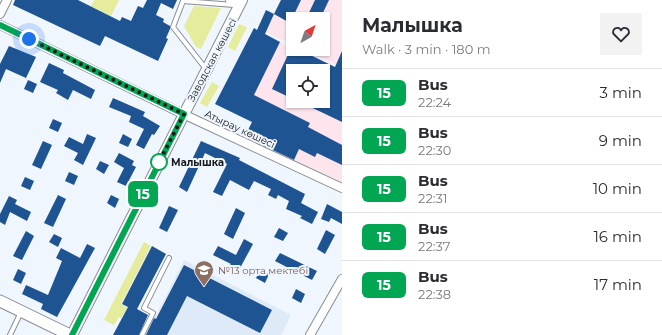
<!DOCTYPE html>
<meta charset="utf-8">
<style>
body{margin:0;font-family:Montserrat,sans-serif;background:#f2f2f3;color:#2b2b33;height:100vh;display:flex;flex-direction:column;font-size:15px;white-space:nowrap}
*{box-sizing:border-box;margin:0}
p{font-size:13px;color:#7c7c81}
.icon{flex:none;width:22px;height:22px;fill:none;stroke:currentColor;stroke-width:2;stroke-linecap:round;stroke-linejoin:round}
.map{position:relative;flex:1;overflow:hidden}
.details{display:flex;flex-direction:column;background:#fff;width:320px}
.details>*{flex:none}
.badge{padding:0 8px;border-radius:6px;font-size:14px;line-height:26px}
.needle{width:26px;rotate:40deg}
.tools{position:absolute;left:286px;top:12px;display:grid;gap:8px}
.tools a{display:grid;place-items:center;width:44px;height:44px;border-radius:0px;background:#fff;box-shadow:0 1px 3px #0004;font-size:20px}
.you{position:absolute;width:20px;height:20px;margin:-10px;border:3px solid #fff;border-radius:50%;background:#1a73e8;box-shadow:0 0 0 6px #1a73e833}
.map>.badge{position:absolute;translate:-50% -50%;box-shadow:0 0 0 2px #fff}
.round{display:grid;place-items:center;flex:none;width:42px;height:42px;border-radius:0px;background:#f2f2f3}
.head{display:flex;align-items:center;justify-content:space-between;height:68px;padding:0 20px}
h1{font-size:19px;font-weight:700;line-height:30px}
ul{padding:0;list-style:none}
li{display:flex;align-items:center;gap:12px;height:48px;padding:0 20px;border-top:1px solid #e1e1e2}
li div{flex:1}
li b{display:block;font-size:15px}
li em{font-style:normal}
li .badge{min-width:44px;font-weight:700;text-align:center}
main{display:flex;flex:1;min-height:0}
.map>svg:first-child{display:block}
.commercial{fill:#fde4ed;fill-rule:evenodd}
.built{fill:#dfeaf8}
.green{fill:#e5ec9b}
.building{fill:#1e5492}
.lines{fill:none;stroke-linecap:round;stroke-linejoin:round}
.service-casing{stroke:#878d93;stroke-width:6}
.minor-casing{stroke:#878d93;stroke-width:10}
.tertiary-casing{stroke:#878d93;stroke-width:12}
.secondary-casing{stroke:#878d93;stroke-width:13}
.service{stroke:#fff;stroke-width:4}
.minor{stroke:#fff;stroke-width:8}
.tertiary{stroke:#fff;stroke-width:10}
.secondary{stroke:#fff;stroke-width:11}
.line-casing{stroke:#fff;stroke-width:9}
.line{stroke:#00a651;stroke-width:6}
.walk{stroke:#17191c;stroke-width:4;stroke-dasharray:0 7.2}
.stop-dot{fill:#fff;stroke:#00a651;stroke-width:2}
.labels{text-anchor:middle;dominant-baseline:central;stroke-width:4;stroke-linejoin:round;paint-order:stroke}
.street-label{font-size:10px;fill:#17191c;stroke:#f0f6fe}
.stop-label{font-size:10px;font-weight:bold;fill:#17191c;stroke:#f0f6fe;text-anchor:start}
.education-label{font-size:10px;fill:#785e54;stroke:#f0f6fe;text-anchor:start}
</style>
<main>
<div class="map">
<svg width="342" height="335" viewBox="0 0 342 335">
<rect width="100%" height="100%" fill="#f0f6fe"/>
<g class="commercial">
<polygon points="281,0 342,0 342,68 302,49 323,49 323,19 293,19 293,45 266,32"/>
<path d="M280 42 342 70V182L294 160 310 123 254 95ZM293 71H323V101H293Z"/>
</g>
<polygon class="built" points="184,260 291,315 281,335 146,335"/>
<g class="green">
<polygon points="94,0 119,0 111,16 91,6"/>
<polygon points="194,6 221,8 201,49 196,47 184,26"/>
<polygon points="239,24 247,27 235,51 228,47"/>
<polygon points="212,82 219,86 207,107 200,103"/>
<polygon points="144,242 151,246 121,304 127,308 121,318 119,317 114,325 104,320"/>
</g>
<g class="building">
<polygon points="15,0 78,0 120,21 122,17 131,21 138,6 143,8 147,0 177,0 173,9 161,3 156,15 164,19 163,22 170,26 170,29 166,38 168,39 158,61 105,36 100,46 13,5"/>
<polygon points="281,0 301,0 290,23 274,14"/>
<polygon points="315,0 329,0 320,19 306,19"/>
<polygon points="266,10 274,14 265,34 280,42 254,95 310,123 308,127 342,145 342,165 317,153 315,157 299,149 294,160 260,144 245,136 252,122 215,104 254,28 257,30"/>
<polygon points="9,46 36,57 26,78 6,69 0,83 0,64"/>
<polygon points="292,46 293,49 298,49 335,67 342,51 342,122 298,101 323,101 323,71 293,71 293,99 272,89"/>
<polygon points="49,63 64,70 63,73 95,90 91,99 73,90 68,100 56,93 58,90 40,82"/>
<polygon points="28,80 37,84 33,93 24,89"/>
<polygon points="113,98 145,112 143,116 160,126 154,135 152,134 144,149 136,145 144,129 129,122 131,116 109,107"/>
<polygon points="53,119 62,123 58,132 49,128"/>
<polygon points="87,134 96,138 83,165 74,160 78,153 64,146 69,137 83,144"/>
<polygon points="123,134 132,139 128,147 119,143"/>
<polygon points="43,141 52,145 41,169 32,165"/>
<polygon points="201,141 240,158 239,160 305,194 301,203 318,212 312,224 300,218 302,216 286,209 289,201 278,195 276,199 268,195 271,189 254,181 249,190 230,180 222,196 213,192 227,164 205,153 187,192 179,187"/>
<polygon points="119,153 134,161 132,165 136,167 126,186 117,182 124,168 114,162"/>
<polygon points="100,161 109,165 104,174 96,169"/>
<polygon points="69,172 78,176 74,185 65,181"/>
<polygon points="25,177 34,181 30,190 21,186"/>
<polygon points="58,195 66,199 53,227 44,223"/>
<polygon points="111,195 119,199 115,208 107,203"/>
<polygon points="9,196 17,200 15,204 31,212 27,221 10,212 5,225 0,222 0,214"/>
<polygon points="327,204 342,212 342,224 331,218 329,222 321,219"/>
<polygon points="169,206 178,210 167,232 159,228"/>
<polygon points="236,208 245,213 233,239 224,234"/>
<polygon points="279,228 288,233 283,241 274,237"/>
<polygon points="326,230 335,235 325,254 317,249"/>
<polygon points="26,231 34,236 22,260 13,256"/>
<polygon points="54,234 62,238 58,247 49,242"/>
<polygon points="244,239 253,244 239,270 230,265 231,264 213,255 218,246 236,255"/>
<polygon points="87,244 95,248 57,317 41,309 43,304 22,294 26,285 48,295 62,261 56,258 61,248 80,258"/>
<polygon points="152,246 166,254 137,309 148,315 139,335 113,335 128,307 122,304"/>
<polygon points="280,253 317,271 312,280 275,261"/>
<polygon points="184,265 272,310 260,333 187,296 167,335 146,335 154,318 156,319"/>
<polygon points="18,269 26,273 21,284 13,280"/>
<polygon points="261,269 269,274 265,283 256,278"/>
<polygon points="296,289 305,294 301,303 292,298"/>
</g>
<g class="lines">
<defs>
<g id="service">
<polyline points="206,69 173,27 183,1 234,5"/>
<polyline points="10,335 21,312"/>
<polyline points="142,335 153,313 144,308 169,258"/>
</g>
<g id="minor">
<polyline points="230,0 240,5"/>
<polyline points="0,14 7,0"/>
<polyline points="0,25 183,114 342,188"/>
<polyline points="310,335 342,279"/>
</g>
<polyline id="tertiary" points="72,335 242,0"/>
<polyline id="secondary" points="0,301 70,335"/>
</defs>
<use href="#service" class="service-casing"/>
<use href="#minor" class="minor-casing"/>
<use href="#tertiary" class="tertiary-casing"/>
<use href="#secondary" class="secondary-casing"/>
<use href="#service" class="service"/>
<use href="#minor" class="minor"/>
<use href="#tertiary" class="tertiary"/>
<use href="#secondary" class="secondary"/>
</g>
<g class="lines">
<defs>
<polyline id="line" points="0,25 184,114 72,335"/>
</defs>
<use href="#line" class="line-casing"/>
<use href="#line" class="line"/>
<polyline class="walk" points="29,39 184,114 159,162"/>
</g>
<defs>
<symbol id="school-pin" viewBox="-11 -11 22 30"><path d="M0 17L-7.5 6A9.5 9.5 0 1 1 7.5 6Z" fill="#8d6e63" stroke="#f0f6fe"/><path d="M0-5L7-2L0 1L-7-2ZM-4 1L0 2.5L4 1V4Q0 6-4 4Z" fill="#fff"/></symbol>
</defs>
<g fill-rule="evenodd">
<use href="#school-pin" x="193" y="259" width="22" height="30"/>
</g>
<circle class="stop-dot" cx="159" cy="162" r="8"/>
<g class="labels">
<g class="street-label">
<text transform="translate(212 60) rotate(-62)">Заводская көшесі</text>
<text transform="translate(240 129) rotate(25)">Атырау көшесі</text>
</g>
<g class="stop-label">
<text x="171" y="162">Малышка</text>
</g>
<g class="education-label">
<text x="218" y="270">№13 орта мектебі</text>
</g>
</g>
</svg>
<div class="tools">
<a><svg class="needle" viewBox="-14 -14 28 28"><path d="M0-13l5 13h-10z" fill="#e53935"/><path d="M0 13l5-13h-10z" fill="#7c7c81"/></svg></a>
<a><svg class="icon" aria-label="locate" viewBox="0 0 24 24"><circle cx="12" cy="12" r="6"/><path d="M12 2v4M12 18v4M2 12h4M18 12h4"/></svg></a>
</div>
<div class="you" style="left:29px;top:39px"></div>
<b class="badge" style="left:143px;top:194px;background:#00a651;color:#fff">15</b>
</div>
<section class="details">
<div class="head"><div><h1>Малышка</h1><p>Walk · 3 min · 180 m</p></div><a class="round"><svg class="icon" aria-label="heart" viewBox="0 0 24 24"><path d="M12 20l-8-8c-3-5 5-10 8-4 3-6 11-1 8 4z"/></svg></a></div>
<ul>
<li><span class="badge" style="background:#00a651;color:#fff">15</span><div><b>Bus</b><p>22:24</p></div><em>3 min</em></li>
<li><span class="badge" style="background:#00a651;color:#fff">15</span><div><b>Bus</b><p>22:30</p></div><em>9 min</em></li>
<li><span class="badge" style="background:#00a651;color:#fff">15</span><div><b>Bus</b><p>22:31</p></div><em>10 min</em></li>
<li><span class="badge" style="background:#00a651;color:#fff">15</span><div><b>Bus</b><p>22:37</p></div><em>16 min</em></li>
<li><span class="badge" style="background:#00a651;color:#fff">15</span><div><b>Bus</b><p>22:38</p></div><em>17 min</em></li>
</ul>
</section>
</main>
